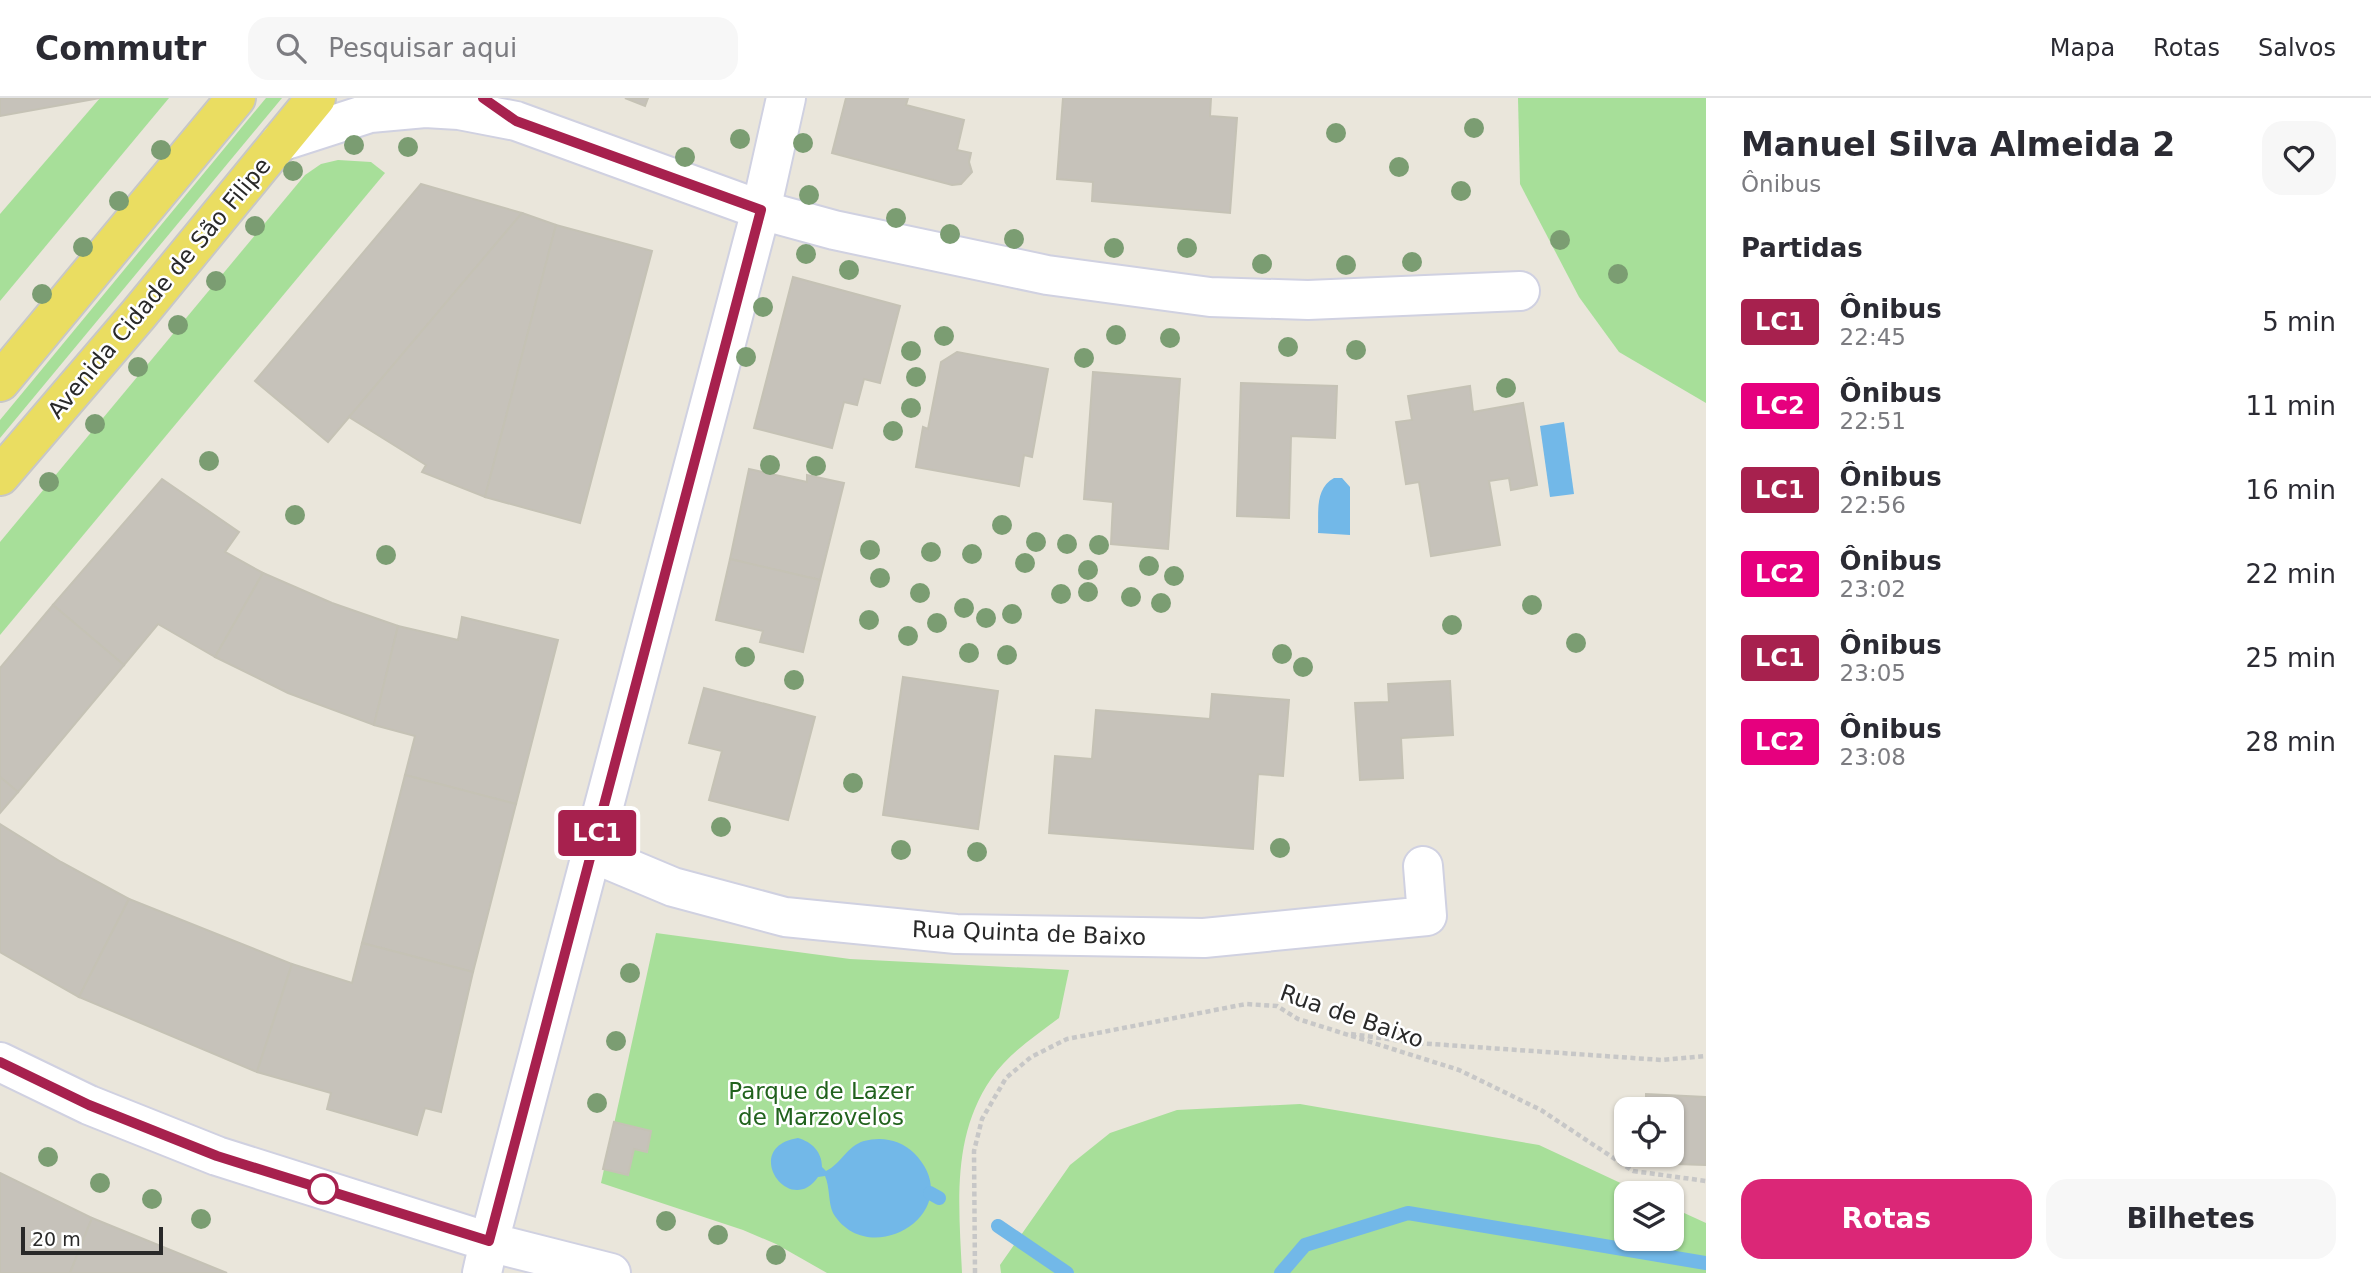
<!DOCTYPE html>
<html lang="pt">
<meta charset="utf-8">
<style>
body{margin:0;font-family:"DejaVu Sans",sans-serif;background:#f7f7f7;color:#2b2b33;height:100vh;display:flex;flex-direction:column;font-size:26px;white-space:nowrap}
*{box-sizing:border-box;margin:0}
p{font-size:23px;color:#7c7c81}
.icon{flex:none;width:38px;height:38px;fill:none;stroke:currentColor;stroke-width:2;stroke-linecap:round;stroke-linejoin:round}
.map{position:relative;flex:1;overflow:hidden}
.panel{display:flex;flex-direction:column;background:#fff;width:665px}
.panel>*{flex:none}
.badge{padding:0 14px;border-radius:5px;font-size:24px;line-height:46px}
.fabs{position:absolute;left:1614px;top:999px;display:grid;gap:14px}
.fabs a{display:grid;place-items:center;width:70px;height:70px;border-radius:14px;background:#fff;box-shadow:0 2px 5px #0004;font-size:35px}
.scale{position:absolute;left:21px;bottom:18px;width:142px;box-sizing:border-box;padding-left:7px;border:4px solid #292929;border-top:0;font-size:19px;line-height:24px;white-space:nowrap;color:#292929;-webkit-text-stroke:5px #fff;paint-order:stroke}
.map>.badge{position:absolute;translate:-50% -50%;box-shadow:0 0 0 4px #fff}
h2{padding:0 35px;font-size:26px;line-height:63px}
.round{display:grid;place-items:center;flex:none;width:74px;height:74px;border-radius:21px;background:#f7f7f7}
.overview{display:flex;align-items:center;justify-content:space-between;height:119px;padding:0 35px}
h1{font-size:33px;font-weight:700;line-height:52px}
.action{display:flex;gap:14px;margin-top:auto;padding:14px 35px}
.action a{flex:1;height:80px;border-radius:21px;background:#db2777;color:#fff;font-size:28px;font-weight:700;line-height:80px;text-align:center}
.action a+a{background:#f7f7f7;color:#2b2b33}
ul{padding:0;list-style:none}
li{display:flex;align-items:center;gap:21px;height:84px;padding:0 35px}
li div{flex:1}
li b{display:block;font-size:26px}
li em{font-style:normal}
li .badge{min-width:77px;font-weight:700;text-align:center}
header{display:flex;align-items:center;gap:42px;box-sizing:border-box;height:98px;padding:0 35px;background:#fff;border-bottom:2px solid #e1e1e2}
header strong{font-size:33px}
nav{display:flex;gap:38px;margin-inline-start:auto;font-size:24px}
.search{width:490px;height:63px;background:#f7f7f7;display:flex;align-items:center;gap:18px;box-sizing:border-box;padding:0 24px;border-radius:21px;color:#7c7c81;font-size:26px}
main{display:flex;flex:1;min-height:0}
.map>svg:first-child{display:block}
.green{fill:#a7df99}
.water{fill:#72b8e8}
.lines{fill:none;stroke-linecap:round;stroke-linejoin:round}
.stream{stroke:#72b8e8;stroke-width:14}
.building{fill:#c6c2ba;stroke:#c5c2b5;stroke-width:2}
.street-casing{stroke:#d0d1e1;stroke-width:42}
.secondary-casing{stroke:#d0d1e1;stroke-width:42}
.primary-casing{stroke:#c7c7c7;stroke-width:42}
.path{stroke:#c7c7c7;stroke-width:4.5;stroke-dasharray:5 3.5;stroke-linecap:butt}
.street{stroke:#fff;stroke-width:38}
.secondary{stroke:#fff;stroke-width:38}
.primary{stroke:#eadd61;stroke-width:38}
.tree{fill:#7b9d72}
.line-casing{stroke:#fff;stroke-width:16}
.line{stroke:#a7214e;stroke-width:10}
.stop-dot{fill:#fff;stroke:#a7214e;stroke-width:3.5}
.labels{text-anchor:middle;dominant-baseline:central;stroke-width:5;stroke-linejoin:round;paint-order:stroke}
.street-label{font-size:23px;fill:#292929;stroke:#fff}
.park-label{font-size:23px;fill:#21621d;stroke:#fff}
</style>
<header>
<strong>Commutr</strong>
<div class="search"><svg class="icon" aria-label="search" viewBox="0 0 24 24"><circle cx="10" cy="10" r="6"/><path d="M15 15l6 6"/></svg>Pesquisar aqui</div>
<nav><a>Mapa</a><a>Rotas</a><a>Salvos</a></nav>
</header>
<main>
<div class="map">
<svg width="1706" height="1175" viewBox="0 0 1706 1175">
<rect width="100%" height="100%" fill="#eae6db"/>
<g class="green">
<polygon points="100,0 169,0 0,203 0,116"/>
<polygon points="266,0 282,0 0,340 0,322"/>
<polygon points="1518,0 1706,0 1706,305 1619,254 1579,199 1520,86"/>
<polygon points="338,62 371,64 385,75 0,537 0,444 305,77 321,66"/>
<path d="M656 835 850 861 1069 872 1059 920C1035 938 1008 956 991 981 951 1039 959 1109 962 1175H827L776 1146 743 1132 601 1085Z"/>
<polygon points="1300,1006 1539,1047 1642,1095 1626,1096 1626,1141 1671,1141 1671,1109 1706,1125 1706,1175 1001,1175 1000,1167 1070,1067 1110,1035 1177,1012"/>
</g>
<g class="water">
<polygon points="1564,324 1574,396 1550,399 1540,328"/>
<path d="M1334 380H1342L1350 389V437L1318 435C1319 416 1314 391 1334 380Z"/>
<path d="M798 1040C812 1044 822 1054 822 1069L826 1073C841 1066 847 1048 864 1043 882 1038 901 1042 914 1055 971 1113 869 1175 833 1115 828 1104 830 1089 825 1078L818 1079C789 1121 740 1049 798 1040Z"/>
</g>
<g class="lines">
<g class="stream">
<polyline points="930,1095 939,1100"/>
<polyline points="998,1128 1067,1175"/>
<polyline points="1281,1175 1305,1147 1408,1115 1706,1165"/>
</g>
</g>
<g class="building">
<polygon points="0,0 100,0 0,18"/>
<polygon points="625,0 648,0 645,8"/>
<polygon points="846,0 908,0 906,7 964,22 957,52 971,55 969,64 972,74 961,86 952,87 832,55"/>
<polygon points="1063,0 1211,0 1210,18 1237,20 1230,115 1092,103 1093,84 1057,81"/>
<polygon points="421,86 522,115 328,344 255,283"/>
<polygon points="522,115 556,127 485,399 422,374 426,367 349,319"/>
<polygon points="556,127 652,153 580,425 485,399"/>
<polygon points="793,179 900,208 880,285 864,281 857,307 844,304 832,350 754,330"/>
<polygon points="957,254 1048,271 1032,359 1024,357 1019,388 916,369 923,329 928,331 941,264"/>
<polygon points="1093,274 1180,281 1168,451 1111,446 1113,404 1084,401"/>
<polygon points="1241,285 1337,288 1335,340 1291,338 1289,420 1237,418"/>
<polygon points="1470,288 1473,314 1523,305 1537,387 1511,392 1509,380 1489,383 1500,447 1431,458 1419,384 1406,386 1396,324 1412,322 1408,298"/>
<polygon points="749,371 807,384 807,377 844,385 820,482 730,461"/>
<polygon points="162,381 239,434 225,454 263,475 215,559 158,526 124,567 53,507"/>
<polygon points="730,461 820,482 803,554 760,544 763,533 716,522"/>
<polygon points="263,475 332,505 398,528 374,627 288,595 215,559"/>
<polygon points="53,507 124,567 18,694 0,679 0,570"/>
<polygon points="462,519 558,542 516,706 405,677 415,638 374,627 398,528 458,542"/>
<polygon points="903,579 998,593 978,731 883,717"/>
<polygon points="1450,583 1453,637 1401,640 1403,680 1360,682 1355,605 1389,604 1388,586"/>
<polygon points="704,590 815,619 788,722 709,702 722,653 689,645"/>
<polygon points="1212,596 1289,602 1283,678 1258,676 1253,751 1049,735 1055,658 1092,661 1096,612 1210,621"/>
<polygon points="405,677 516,706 473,874 362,845"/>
<polygon points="0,679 18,694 0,715"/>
<polygon points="0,726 61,764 129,801 79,899 0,854"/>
<polygon points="129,801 292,866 257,974 79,899"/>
<polygon points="362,845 473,874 441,1014 425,1010 417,1037 327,1011 331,995 257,974 292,866 352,885"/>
<polygon points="1646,996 1706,999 1706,1067 1645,1065 1645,1057 1671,1057 1671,1012 1646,1012"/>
<polygon points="614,1024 651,1033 647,1054 634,1051 628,1077 603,1071"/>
<polygon points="0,1075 92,1120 70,1175 0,1175"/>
<polygon points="92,1120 227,1175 70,1175"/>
</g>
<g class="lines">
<defs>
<g id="street">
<polyline points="280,44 370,15 425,10 459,12 516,23 761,112 834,132 1047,177 1210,199 1308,202 1520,193"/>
<polyline points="592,755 673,789 785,819 956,836 1204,840 1427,818 1423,768"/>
<polyline points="611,1175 489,1144 761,112 786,0"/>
</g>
<polyline id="secondary" points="0,964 89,1007 217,1058 489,1144 482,1175"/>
<g id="primary">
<polyline points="0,284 236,0"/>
<polyline points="0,378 138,217 316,0"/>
</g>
</defs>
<use href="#street" class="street-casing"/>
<use href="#secondary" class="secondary-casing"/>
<use href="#primary" class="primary-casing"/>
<g class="path">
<polyline points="1351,936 1417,945 1662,962 1706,958"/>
<polyline points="975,1175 974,1053 982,1021 1006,980 1031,959 1067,941 1246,906 1277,908 1298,921 1459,972 1541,1012 1633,1073 1706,1083"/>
</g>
<use href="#street" class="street"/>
<use href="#secondary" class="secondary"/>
<use href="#primary" class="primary"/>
</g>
<g class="tree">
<circle cx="1474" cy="30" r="10"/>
<circle cx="1336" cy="35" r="10"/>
<circle cx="740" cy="41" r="10"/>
<circle cx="803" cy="45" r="10"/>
<circle cx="354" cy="47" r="10"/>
<circle cx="408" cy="49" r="10"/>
<circle cx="161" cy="52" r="10"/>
<circle cx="685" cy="59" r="10"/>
<circle cx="1399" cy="69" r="10"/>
<circle cx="293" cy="73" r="10"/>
<circle cx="1461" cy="93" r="10"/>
<circle cx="809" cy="97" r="10"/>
<circle cx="119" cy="103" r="10"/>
<circle cx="896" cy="120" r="10"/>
<circle cx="255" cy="128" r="10"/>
<circle cx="950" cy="136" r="10"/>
<circle cx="1014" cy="141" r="10"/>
<circle cx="1560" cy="142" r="10"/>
<circle cx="83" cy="149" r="10"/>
<circle cx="1114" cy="150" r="10"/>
<circle cx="1187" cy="150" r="10"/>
<circle cx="806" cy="156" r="10"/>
<circle cx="1412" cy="164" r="10"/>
<circle cx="1262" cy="166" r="10"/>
<circle cx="1346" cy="167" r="10"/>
<circle cx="849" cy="172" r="10"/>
<circle cx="1618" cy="176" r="10"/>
<circle cx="216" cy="183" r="10"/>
<circle cx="42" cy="196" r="10"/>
<circle cx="763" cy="209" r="10"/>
<circle cx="178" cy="227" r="10"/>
<circle cx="1116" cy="237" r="10"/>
<circle cx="944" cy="238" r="10"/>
<circle cx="1170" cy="240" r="10"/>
<circle cx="1288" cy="249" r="10"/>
<circle cx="1356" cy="252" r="10"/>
<circle cx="911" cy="253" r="10"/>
<circle cx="746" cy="259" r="10"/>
<circle cx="1084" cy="260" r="10"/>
<circle cx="138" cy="269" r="10"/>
<circle cx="916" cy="279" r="10"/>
<circle cx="1506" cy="290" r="10"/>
<circle cx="911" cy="310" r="10"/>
<circle cx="95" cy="326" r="10"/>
<circle cx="893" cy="333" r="10"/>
<circle cx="209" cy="363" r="10"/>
<circle cx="770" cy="367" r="10"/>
<circle cx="816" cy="368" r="10"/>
<circle cx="49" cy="384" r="10"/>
<circle cx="295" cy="417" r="10"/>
<circle cx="1002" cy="427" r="10"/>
<circle cx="1036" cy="444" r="10"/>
<circle cx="1067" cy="446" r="10"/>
<circle cx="1099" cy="447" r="10"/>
<circle cx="870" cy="452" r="10"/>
<circle cx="931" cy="454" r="10"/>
<circle cx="972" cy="456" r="10"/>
<circle cx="386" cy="457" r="10"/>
<circle cx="1025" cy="465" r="10"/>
<circle cx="1149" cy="468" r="10"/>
<circle cx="1088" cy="472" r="10"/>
<circle cx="1174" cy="478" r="10"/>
<circle cx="880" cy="480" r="10"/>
<circle cx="1088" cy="494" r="10"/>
<circle cx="920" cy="495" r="10"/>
<circle cx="1061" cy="496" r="10"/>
<circle cx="1131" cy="499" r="10"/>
<circle cx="1161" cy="505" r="10"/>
<circle cx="1532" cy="507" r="10"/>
<circle cx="964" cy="510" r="10"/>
<circle cx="1012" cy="516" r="10"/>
<circle cx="986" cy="520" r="10"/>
<circle cx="869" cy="522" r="10"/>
<circle cx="937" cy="525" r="10"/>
<circle cx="1452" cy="527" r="10"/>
<circle cx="908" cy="538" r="10"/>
<circle cx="1576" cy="545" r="10"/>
<circle cx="969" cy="555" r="10"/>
<circle cx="1282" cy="556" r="10"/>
<circle cx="1007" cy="557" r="10"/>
<circle cx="745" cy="559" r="10"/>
<circle cx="1303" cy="569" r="10"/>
<circle cx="794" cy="582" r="10"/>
<circle cx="853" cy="685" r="10"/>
<circle cx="721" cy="729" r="10"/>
<circle cx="1280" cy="750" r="10"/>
<circle cx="901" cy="752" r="10"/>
<circle cx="977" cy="754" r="10"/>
<circle cx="630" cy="875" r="10"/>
<circle cx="616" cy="943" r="10"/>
<circle cx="597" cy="1005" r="10"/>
<circle cx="48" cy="1059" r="10"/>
<circle cx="100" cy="1085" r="10"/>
<circle cx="152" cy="1101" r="10"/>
<circle cx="201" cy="1121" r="10"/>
<circle cx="666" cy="1123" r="10"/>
<circle cx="718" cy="1137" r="10"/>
<circle cx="776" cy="1157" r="10"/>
</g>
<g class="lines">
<defs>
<polyline id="line" points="0,964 89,1007 217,1058 489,1143 761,112 516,23 483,0"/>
</defs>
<use href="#line" class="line-casing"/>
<use href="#line" class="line"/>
</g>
<circle class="stop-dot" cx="323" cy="1091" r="14"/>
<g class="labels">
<g class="street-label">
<text transform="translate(159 190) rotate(-50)">Avenida Cidade de São Filipe</text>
<text transform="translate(1029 835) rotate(2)">Rua Quinta de Baixo</text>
<text transform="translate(1352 918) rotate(19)">Rua de Baixo</text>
</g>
<g class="park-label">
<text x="821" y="993">Parque de Lazer<tspan x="821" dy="26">de Marzovelos</tspan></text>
</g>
</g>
</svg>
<div class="fabs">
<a><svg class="icon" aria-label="locate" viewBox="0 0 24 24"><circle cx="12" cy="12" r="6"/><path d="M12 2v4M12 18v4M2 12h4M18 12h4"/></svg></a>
<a><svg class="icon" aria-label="layers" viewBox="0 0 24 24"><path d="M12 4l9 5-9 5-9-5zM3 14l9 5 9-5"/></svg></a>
</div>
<div class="scale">20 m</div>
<b class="badge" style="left:597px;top:735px;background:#a7214e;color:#fff">LC1</b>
</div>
<section class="panel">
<div class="overview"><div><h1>Manuel Silva Almeida 2</h1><p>Ônibus</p></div><a class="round"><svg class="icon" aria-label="heart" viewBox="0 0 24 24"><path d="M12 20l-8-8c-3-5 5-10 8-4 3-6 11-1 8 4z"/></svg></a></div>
<h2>Partidas</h2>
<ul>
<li><span class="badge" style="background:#a7214e;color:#fff">LC1</span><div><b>Ônibus</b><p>22:45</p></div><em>5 min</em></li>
<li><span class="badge" style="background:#e6007e;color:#fff">LC2</span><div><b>Ônibus</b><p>22:51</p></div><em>11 min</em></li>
<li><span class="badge" style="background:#a7214e;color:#fff">LC1</span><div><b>Ônibus</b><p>22:56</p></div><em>16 min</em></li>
<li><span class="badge" style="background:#e6007e;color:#fff">LC2</span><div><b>Ônibus</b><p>23:02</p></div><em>22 min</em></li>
<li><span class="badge" style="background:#a7214e;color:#fff">LC1</span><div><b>Ônibus</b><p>23:05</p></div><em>25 min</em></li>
<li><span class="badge" style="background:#e6007e;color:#fff">LC2</span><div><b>Ônibus</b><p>23:08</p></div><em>28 min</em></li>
</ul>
<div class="action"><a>Rotas</a><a>Bilhetes</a></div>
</section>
</main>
